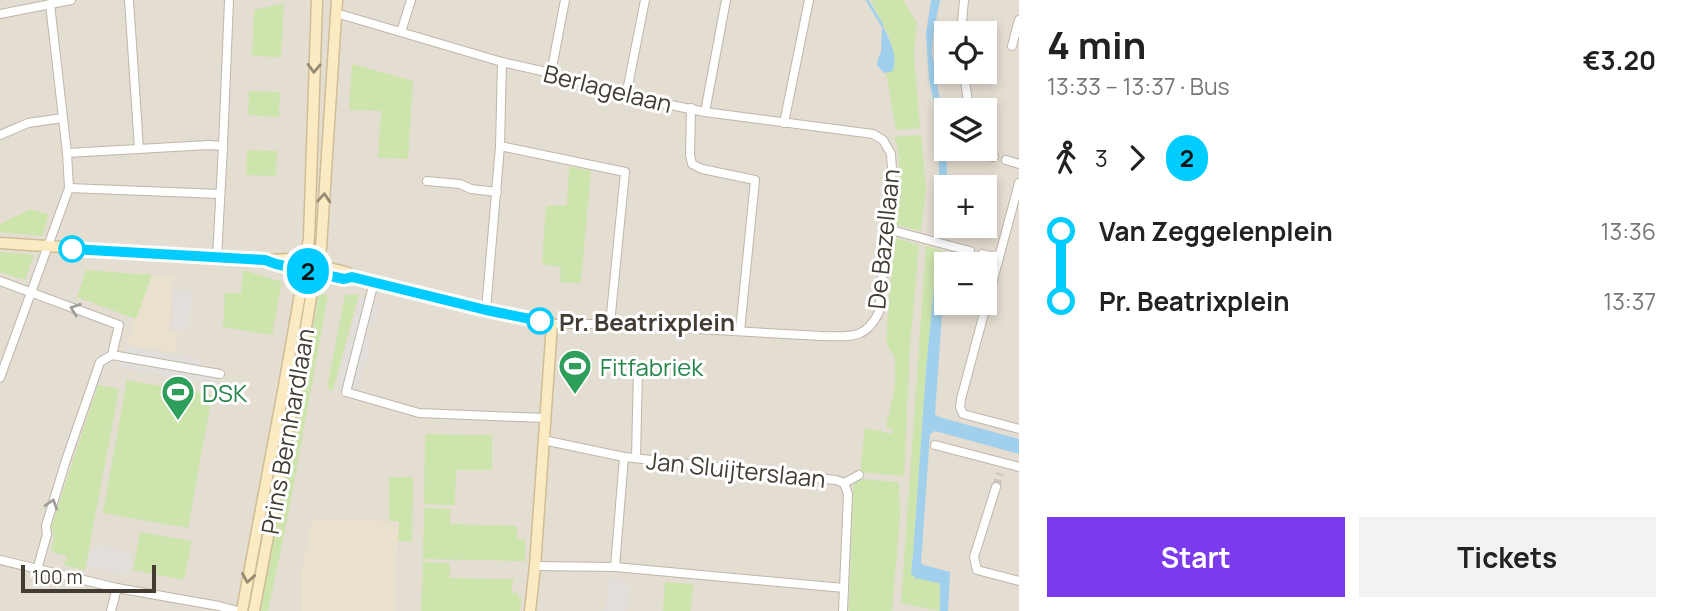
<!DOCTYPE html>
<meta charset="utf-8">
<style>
body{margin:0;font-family:Manrope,sans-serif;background:#f2f2f2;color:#222;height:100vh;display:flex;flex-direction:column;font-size:26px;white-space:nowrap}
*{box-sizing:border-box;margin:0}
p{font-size:23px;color:#767676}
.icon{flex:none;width:38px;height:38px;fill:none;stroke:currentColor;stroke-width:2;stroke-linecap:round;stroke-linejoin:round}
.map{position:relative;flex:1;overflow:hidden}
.sheet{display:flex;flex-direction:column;background:#fff;width:665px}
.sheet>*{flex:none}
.badge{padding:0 14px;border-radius:23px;font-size:24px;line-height:46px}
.tools{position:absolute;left:934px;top:21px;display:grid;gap:14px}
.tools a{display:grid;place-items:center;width:63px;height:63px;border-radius:0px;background:#fff;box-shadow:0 4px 10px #0003;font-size:35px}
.scale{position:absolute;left:21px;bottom:18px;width:135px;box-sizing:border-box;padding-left:7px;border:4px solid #423c33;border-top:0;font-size:19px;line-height:24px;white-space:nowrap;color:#423c33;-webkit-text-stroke:5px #fff;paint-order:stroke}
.map>.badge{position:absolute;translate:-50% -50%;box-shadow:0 0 0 4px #fff}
.legs{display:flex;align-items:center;gap:10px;height:77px;padding:0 28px;font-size:23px}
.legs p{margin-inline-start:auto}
.head{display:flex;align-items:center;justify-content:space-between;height:119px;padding:0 28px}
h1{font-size:38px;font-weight:700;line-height:52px}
.primary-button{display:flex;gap:14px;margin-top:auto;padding:14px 28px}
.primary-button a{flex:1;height:80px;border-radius:0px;background:#7c3aed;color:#fff;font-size:28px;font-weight:700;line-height:80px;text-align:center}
.primary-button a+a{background:#f2f2f2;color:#222}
ul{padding:0 28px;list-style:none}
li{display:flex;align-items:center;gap:24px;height:70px;font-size:26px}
li i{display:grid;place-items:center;width:10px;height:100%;margin:0 9px;background:currentColor}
li i::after{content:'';width:18px;height:18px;margin:-9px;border:5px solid;border-radius:50%;background:#fff}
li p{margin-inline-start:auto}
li:first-child i{background:linear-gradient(#0000 50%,currentColor 0)}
li:last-child i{background:linear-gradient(currentColor 50%,#0000 0)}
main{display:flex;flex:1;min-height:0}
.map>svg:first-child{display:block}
.residential{fill:#e4ddd1;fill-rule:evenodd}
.education{fill:#e9e0cd}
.green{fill:#cde4ad}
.parking{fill:#e1dedb}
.water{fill:#a1d0ec}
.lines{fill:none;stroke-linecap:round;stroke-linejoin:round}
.stream{stroke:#a1d0ec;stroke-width:2.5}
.street-tunnel{stroke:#cdc9c0;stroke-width:8;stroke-dasharray:8 4;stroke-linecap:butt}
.street-casing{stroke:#beb6a9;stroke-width:10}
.secondary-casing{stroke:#cfbd95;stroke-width:13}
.street{stroke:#fff;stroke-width:8}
.secondary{stroke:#fcebc2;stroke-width:10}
.oneway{stroke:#968b73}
.oneway2{stroke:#a09e99}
.line-1-casing{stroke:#fff;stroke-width:16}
.line-1{stroke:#0cf;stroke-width:10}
.stop-1-dot{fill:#fff;stroke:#0cf;stroke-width:3.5}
.labels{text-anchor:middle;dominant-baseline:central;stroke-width:6;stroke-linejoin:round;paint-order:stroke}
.street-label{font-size:24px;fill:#423c33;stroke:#fff}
.stop-label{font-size:24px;font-weight:bold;fill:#423c33;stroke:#fff;text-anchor:start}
.leisure-label{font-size:24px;fill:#27864d;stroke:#fff;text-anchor:start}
</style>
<main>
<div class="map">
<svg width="1019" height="611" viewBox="0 0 1019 611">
<rect width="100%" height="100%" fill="#f0ece3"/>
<path class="residential" d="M0 0H1019V611H0ZM947 33H985V72H947ZM947 110H985V149H947ZM947 187H985V226H947ZM947 264H985V303H947Z"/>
<g class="education">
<polygon points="87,270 173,276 169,330 179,332 175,353 126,345 136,318 78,297"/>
<polygon points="312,520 399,521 396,611 302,611 302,566"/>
</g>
<g class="green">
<polygon points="871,0 903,0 913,17 917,21 914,54 920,128 896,130 886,73 889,73 890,39"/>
<polygon points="284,3 281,57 252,56 254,10"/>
<polygon points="352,64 413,81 408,159 378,158 381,111 349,110"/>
<polygon points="249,91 280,92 279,117 248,115"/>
<path d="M921 135 926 188 921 231 896 225C897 200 904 159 894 137Z"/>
<polygon points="247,150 277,151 276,176 246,175"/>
<polygon points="569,167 591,171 581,283 560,282 561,267 542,264 546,206 567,205"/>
<polygon points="31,209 49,215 42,236 0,232 0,224"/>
<polygon points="895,238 919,245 910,348 904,476 860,472 865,428 892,434 892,428 886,427 895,386 895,358 886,344 890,286"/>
<polygon points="926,246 943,251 942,256 937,255 926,370 913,556 911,573 915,578 939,582 940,587 940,611 901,603"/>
<polygon points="0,252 34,255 25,280 0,272"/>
<polygon points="86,270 152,275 136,319 77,297"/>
<polygon points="243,270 282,282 272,335 223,327 225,293 241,293"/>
<polygon points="319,294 328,295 289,510 268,611 260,611"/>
<polygon points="359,294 333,390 327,389 345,295"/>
<polygon points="127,380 212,395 188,528 103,513"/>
<polygon points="98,385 119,389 85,570 64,565 67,556 51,552 54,538 51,527"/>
<polygon points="425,434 492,435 492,470 456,470 455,505 424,504"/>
<polygon points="389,477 413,477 412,542 398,541 399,521 389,521"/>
<polygon points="858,479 899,482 900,517 892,611 849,611 853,491 853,486"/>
<polygon points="424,508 450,509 450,524 517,526 517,538 526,540 525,561 423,559"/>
<polygon points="140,532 192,541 184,580 133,570"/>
<polygon points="423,562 450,563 450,578 513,579 512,593 518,593 518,597 521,597 520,611 421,611"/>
<polygon points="665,582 693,584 691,611 663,611"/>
</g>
<g class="parking">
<polygon points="173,291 191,293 189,330 172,328"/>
<polygon points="360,298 380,303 374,325 367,324 364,336 371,339 357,391 337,385"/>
<polygon points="125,346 201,360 200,367 124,354"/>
<polygon points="121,362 215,378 214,384 120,368"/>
<polygon points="94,546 132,552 128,574 87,567 90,552 93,552"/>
<polygon points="610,580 630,583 626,611 605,611"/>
</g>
<g class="water">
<polygon points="931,0 940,0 933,36 932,52 944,126 947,172 946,233 939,231 939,127 929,80 926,34"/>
<path d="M882 25C890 40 898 55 893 71L884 73 877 65 878 59 881 52Z"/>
<polygon points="937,255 946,257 935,414 939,417 1019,439 1019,454 935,431 930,434 921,563 924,565 950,572 948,611 940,611 940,587 939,583 915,578 911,573 913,556 926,370"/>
</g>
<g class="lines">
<polyline class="stream" points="867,0 882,25"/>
<polyline class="street-tunnel" points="996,487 1000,473"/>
<defs>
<g id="street">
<polyline points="129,0 139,149"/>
<polyline points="50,4 67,153 69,188"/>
<path d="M336 13 502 62 555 74 626 96 705 112 873 134 883 140 891 154 892 169 879 312C865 341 849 336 821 336L610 324H552"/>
<polyline points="0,14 71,0"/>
<polyline points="401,32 411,0"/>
<polyline points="961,33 964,0"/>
<polyline points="1012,46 1019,20"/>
<polyline points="964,72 969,110"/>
<polyline points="551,73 565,0"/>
<polyline points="626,96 645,0"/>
<polyline points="691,108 690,155 692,164 702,169 755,180 740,331"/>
<polyline points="705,112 726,0"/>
<polyline points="784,123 809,0"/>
<polyline points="0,135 28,123 63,118"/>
<polyline points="500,146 625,172 610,324"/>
<polyline points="974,149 975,154 994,157"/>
<polyline points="67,153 209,145 223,146"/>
<polyline points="1006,160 1019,164"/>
<polyline points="427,181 460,184 471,189 497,192"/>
<polyline points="1019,183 961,399 960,407 963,414 1019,429"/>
<polyline points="887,229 970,251"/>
<polyline points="982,254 999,258"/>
<polyline points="217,258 223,146 229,0"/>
<polyline points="0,281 119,325 112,355 100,362 66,460 46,526 47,534 37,570"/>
<polyline points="374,282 346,392 419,413 544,418"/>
<polyline points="486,310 500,146 502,62"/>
<polyline points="112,355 220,374"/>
<polyline points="0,378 69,188 220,194"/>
<polyline points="543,440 624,457 836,480 844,483"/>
<polyline points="935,445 1019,467"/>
<polyline points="636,458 638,369"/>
<polyline points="844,483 859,475"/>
<polyline points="996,487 974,557 977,570 1019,581"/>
<polyline points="0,560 117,588 219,606 238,611"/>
<polyline points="535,566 615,567 844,588"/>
<polyline points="615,567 624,457"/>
<polyline points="111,611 117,588"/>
<polyline points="843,611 848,494 844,483"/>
</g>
<g id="secondary">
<path d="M0 243 265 260 291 259 346 272C356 280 370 281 382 284 438 300 495 312 552 324L535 566 530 611"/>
<polyline points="274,264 310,271"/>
<polyline points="242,611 284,386 302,283 309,238 317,0"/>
<polyline points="254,611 297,381 313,285 321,248 337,0"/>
</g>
</defs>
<use href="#street" class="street-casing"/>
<use href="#secondary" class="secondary-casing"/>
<use href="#street" class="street"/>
<use href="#secondary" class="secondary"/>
</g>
<defs><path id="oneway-chevron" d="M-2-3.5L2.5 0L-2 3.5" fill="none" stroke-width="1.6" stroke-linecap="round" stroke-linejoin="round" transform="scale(1.75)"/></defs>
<g class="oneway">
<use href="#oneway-chevron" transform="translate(314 68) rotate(92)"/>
<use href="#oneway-chevron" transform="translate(324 198) rotate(-86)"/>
<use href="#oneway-chevron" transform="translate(248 578) rotate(100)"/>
</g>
<g class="oneway2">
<use href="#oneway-chevron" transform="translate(75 309) rotate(-160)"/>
<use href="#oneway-chevron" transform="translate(52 504) rotate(-73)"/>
</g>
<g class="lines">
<defs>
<polyline id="line-1" points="72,249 265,260 276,264 344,279 352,277 486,310 540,321"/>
</defs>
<use href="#line-1" class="line-1-casing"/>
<use href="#line-1" class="line-1"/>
</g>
<defs>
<symbol id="stadium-pin" viewBox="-11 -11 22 30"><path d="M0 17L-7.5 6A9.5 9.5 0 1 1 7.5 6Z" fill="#2e9e5b" stroke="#fff"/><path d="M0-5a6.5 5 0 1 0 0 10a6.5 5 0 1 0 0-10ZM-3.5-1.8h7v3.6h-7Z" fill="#fff"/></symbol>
</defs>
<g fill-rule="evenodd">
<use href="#stadium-pin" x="556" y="347" width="38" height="52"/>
<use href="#stadium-pin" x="159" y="373" width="38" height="52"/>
</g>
<g class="stop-1-dot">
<circle cx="72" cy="249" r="12"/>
<circle cx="540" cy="321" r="12"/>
</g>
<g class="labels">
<g class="street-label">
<text transform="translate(608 88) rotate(14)">Berlagelaan</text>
<text transform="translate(883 239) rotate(-84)">De Bazellaan</text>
<text transform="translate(287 431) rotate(-80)">Prins Bernhardlaan</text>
<text transform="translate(736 469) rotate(6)">Jan Sluijterslaan</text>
</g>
<g class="stop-label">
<text x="559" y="321">Pr. Beatrixplein</text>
</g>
<g class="leisure-label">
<text x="600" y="366">Fitfabriek</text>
<text x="202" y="392">DSK</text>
</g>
</g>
</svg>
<div class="tools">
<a><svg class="icon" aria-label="locate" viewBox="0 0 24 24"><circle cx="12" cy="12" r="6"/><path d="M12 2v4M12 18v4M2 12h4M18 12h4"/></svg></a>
<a><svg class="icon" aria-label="layers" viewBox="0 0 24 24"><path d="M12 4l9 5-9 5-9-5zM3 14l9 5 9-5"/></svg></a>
<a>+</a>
<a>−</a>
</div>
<div class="scale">100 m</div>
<b class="badge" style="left:308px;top:271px;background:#0cf;color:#111">2</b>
</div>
<section class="sheet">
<div class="head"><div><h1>4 min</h1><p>13:33 – 13:37 · Bus</p></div><b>€3.20</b></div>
<div class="legs"><svg class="icon" aria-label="walk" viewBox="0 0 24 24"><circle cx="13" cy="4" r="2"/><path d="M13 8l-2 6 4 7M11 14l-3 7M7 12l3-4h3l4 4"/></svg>3<svg class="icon" aria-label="forward" viewBox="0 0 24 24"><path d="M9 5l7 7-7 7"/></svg><b class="badge" style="background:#0cf;color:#111">2</b></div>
<ul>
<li><i style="color:#0cf"></i><b>Van Zeggelenplein</b><p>13:36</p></li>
<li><i style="color:#0cf"></i><b>Pr. Beatrixplein</b><p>13:37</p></li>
</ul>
<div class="primary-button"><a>Start</a><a>Tickets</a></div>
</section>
</main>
